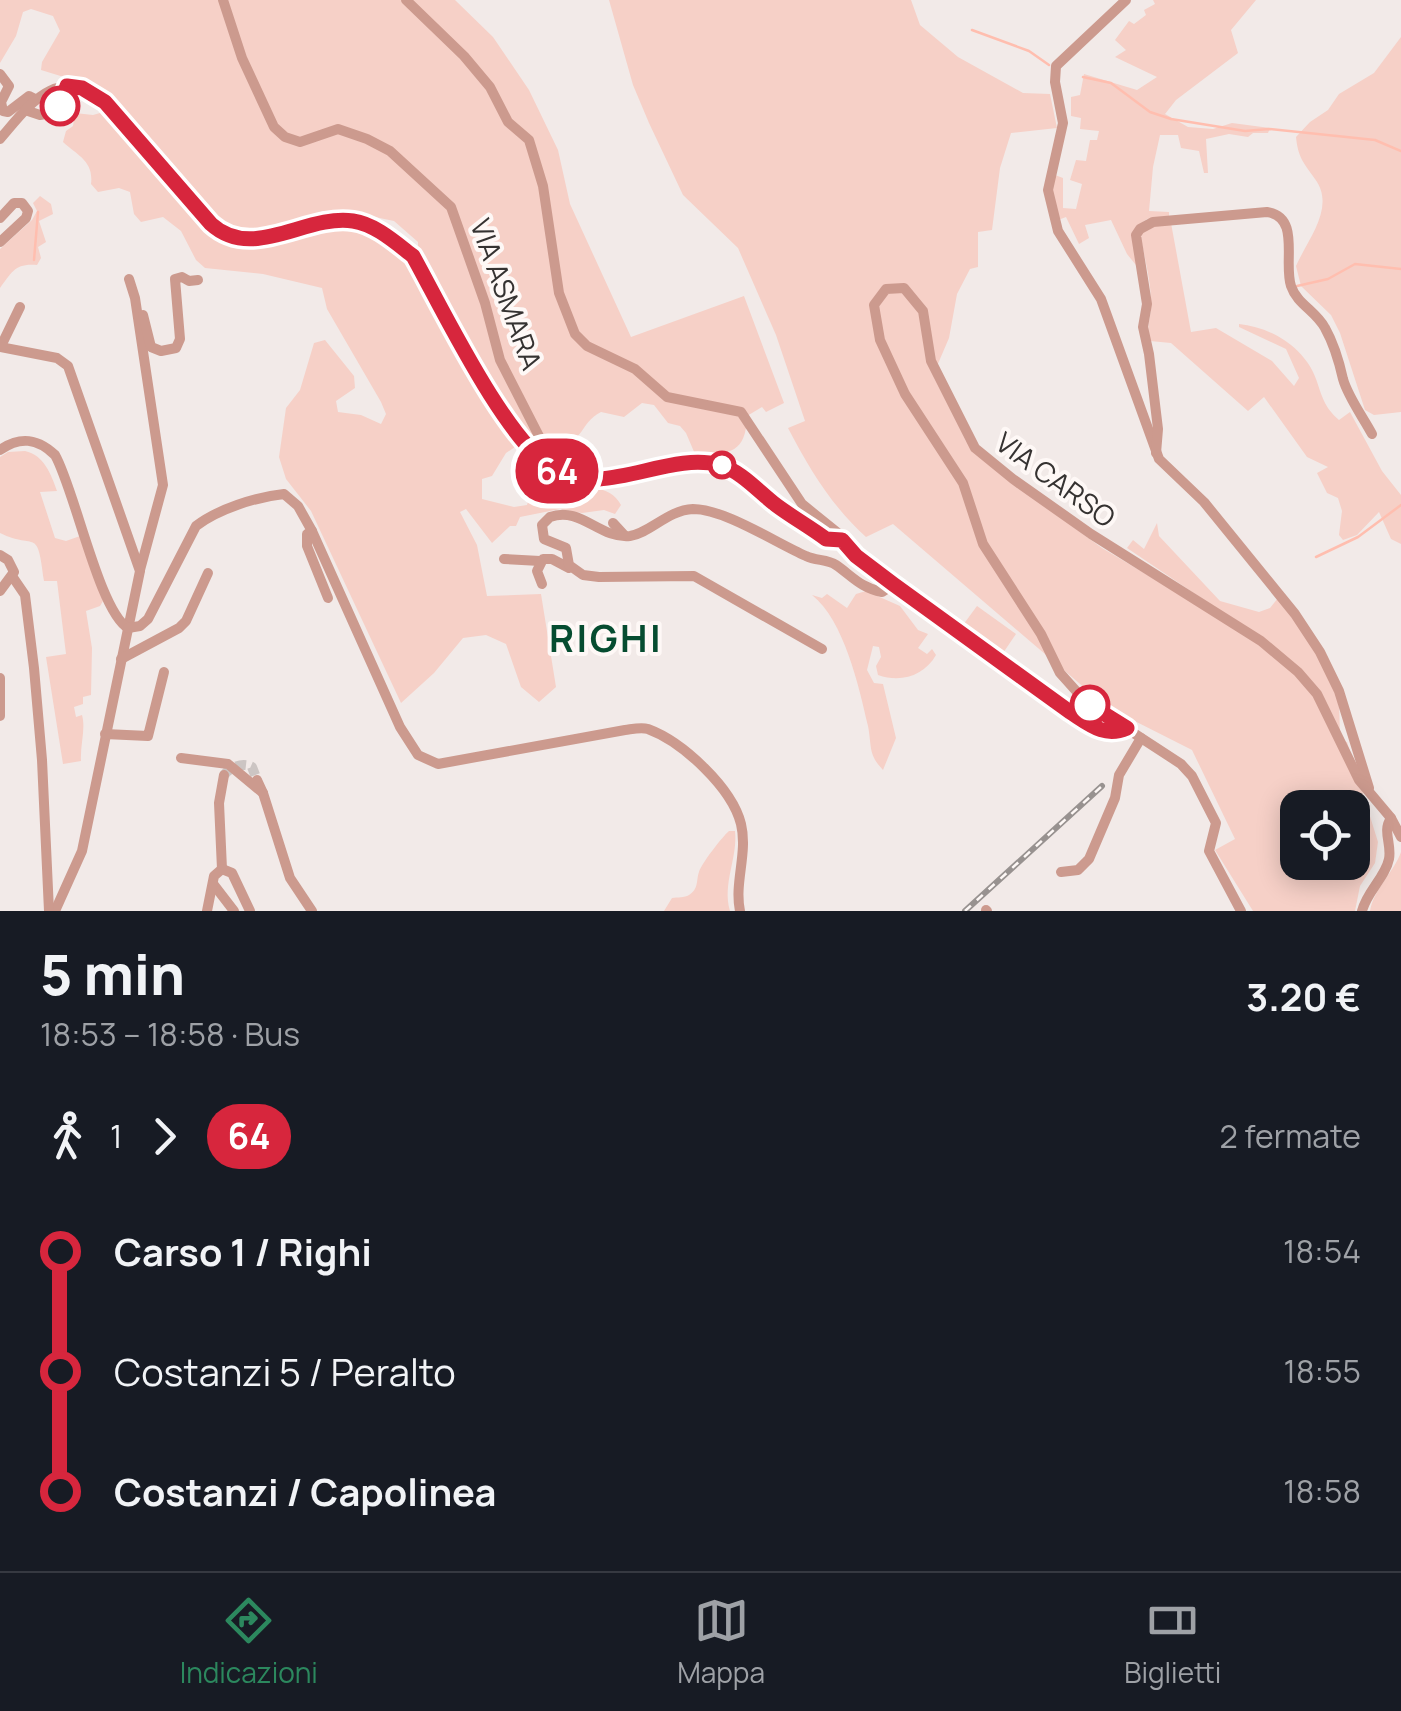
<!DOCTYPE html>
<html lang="it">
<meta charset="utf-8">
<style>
body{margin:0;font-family:Manrope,sans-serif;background:#242831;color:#f1f3f6;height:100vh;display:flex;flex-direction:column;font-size:38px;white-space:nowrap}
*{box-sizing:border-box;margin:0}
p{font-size:32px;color:#9ea1a6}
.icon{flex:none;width:55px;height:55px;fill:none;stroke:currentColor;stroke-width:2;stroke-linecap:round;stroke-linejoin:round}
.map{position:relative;height:911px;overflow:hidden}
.side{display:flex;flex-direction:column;background:#171b24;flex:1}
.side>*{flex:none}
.badge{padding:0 20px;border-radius:32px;font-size:35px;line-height:65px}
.tools{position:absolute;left:1280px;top:790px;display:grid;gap:20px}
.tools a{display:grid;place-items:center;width:90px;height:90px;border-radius:20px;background:#171b24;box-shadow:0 5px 25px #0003;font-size:50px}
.map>.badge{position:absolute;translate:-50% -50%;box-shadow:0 0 0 5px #fff}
.legs{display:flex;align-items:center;gap:15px;height:110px;padding:0 40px;font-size:32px}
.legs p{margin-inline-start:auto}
.head{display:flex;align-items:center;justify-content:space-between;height:170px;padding:0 40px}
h1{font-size:55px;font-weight:800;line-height:75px}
ul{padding:0 40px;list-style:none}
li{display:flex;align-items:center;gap:35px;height:120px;font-size:38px}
li i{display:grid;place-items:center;width:15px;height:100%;margin:0 12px;background:currentColor}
li i::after{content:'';width:25px;height:25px;margin:-12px;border:8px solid;border-radius:50%;background:#171b24}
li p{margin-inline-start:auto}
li:first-child i{background:linear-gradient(#0000 50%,currentColor 0)}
li:last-child i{background:linear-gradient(currentColor 50%,#0000 0)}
.dock{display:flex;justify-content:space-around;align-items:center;height:140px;border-top:2px solid #363941;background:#171b24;font-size:28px;color:#9ea1a6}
.dock a{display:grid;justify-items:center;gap:5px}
.dock .active{color:#2c885e}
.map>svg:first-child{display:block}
.green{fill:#f6d0c7;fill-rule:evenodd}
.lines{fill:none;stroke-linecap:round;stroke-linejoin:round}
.stream{stroke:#ffbeaf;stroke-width:2.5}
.minor-tunnel{stroke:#ccc5c3;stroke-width:10;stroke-dasharray:10 5;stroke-linecap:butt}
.minor{stroke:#cc9a8e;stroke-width:10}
.rail-casing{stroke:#989290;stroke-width:6}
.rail{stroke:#fef8f6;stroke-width:2.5;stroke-dasharray:8;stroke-linecap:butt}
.line-1-casing{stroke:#fff;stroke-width:22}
.line-1{stroke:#d7263d;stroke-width:15}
.stop-1-dot{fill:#fff;stroke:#d7263d;stroke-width:5}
.labels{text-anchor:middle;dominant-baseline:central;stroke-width:8;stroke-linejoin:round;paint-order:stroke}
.street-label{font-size:28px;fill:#353231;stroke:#fef8f6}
.district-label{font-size:38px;font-weight:bold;letter-spacing:2.5px;fill:#064c30;stroke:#fef8f6}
</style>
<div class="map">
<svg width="1401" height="911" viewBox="0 0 1401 911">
<rect width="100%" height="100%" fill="#f2eae8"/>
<g class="green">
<path d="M0 0H455L493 37 529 90 558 150 570 204 631 337 744 296 784 403 766 412 762 407 747 416C746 455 728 454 695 454L686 433 680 426 668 423 654 405 642 403 624 417 601 412C578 424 587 442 555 444L554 447 572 461V473L554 467 532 451 448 311 418 254V242L394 221 346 211H323L297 223 254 230 224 226 103 89 41 70 42 62 60 31 53 16 31 9 23 12 16 36 0 63Z"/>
<path d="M609 0H911L920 25 958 57 1023 93 1050 94 1057 128 1011 133 1000 168 992 230 978 232V267L970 269 957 294 949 338 934 373 966 441 1009 480 1102 548 1215 615 1210 604 1127 548 1133 540 1144 549 1157 523 1159 536 1220 601 1259 612 1270 608 1278 598C1299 629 1331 664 1338 702 1341 716 1338 727 1342 741L1347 742 1378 842 1375 863 1360 886 1355 911H1253L1215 850 1235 839 1192 750 1107 707 893 524 866 537C831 505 810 470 788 428L805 421 776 335 738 248 683 195 649 123 633 85ZM1298 808H1352V862H1298Z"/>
<polygon points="1153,0 1256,0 1231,30 1238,53 1176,100 1165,114 1188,127 1213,129 1232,123 1270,128 1268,133 1253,133 1248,137 1229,134 1206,139 1208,173 1204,173 1199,151 1181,148 1178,135 1160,135 1153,167 1149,211 1169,212 1169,216 1147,219 1137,226 1140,270 1127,254 1111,220 1085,225 1089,238 1079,244 1066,217 1058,220 1051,193 1055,175 1063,178 1063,208 1076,209 1082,184 1070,180 1076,160 1086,161 1090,140 1097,140 1099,131 1080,129 1081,118 1071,116 1071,97 1080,95 1084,74 1137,90 1157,77 1115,57 1126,50 1115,40 1129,21 1134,24 1146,15 1144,10 1155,4"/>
<path d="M1401 37V412L1374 415 1365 410 1340 333 1331 315 1301 286 1296 266C1308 239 1336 207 1315 179 1304 163 1298 158 1296 137L1310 122 1328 110 1339 94 1374 73Z"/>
<path d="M107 111C131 138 201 230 228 241 266 256 311 222 350 225 372 228 393 247 410 259L518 445 506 453 492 476 482 479V499L514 507 527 505 538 466C545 470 552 476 560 479 581 489 610 483 621 505L615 514 604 510 582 513 560 509 520 517 516 526H510L492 543 466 509 460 512 477 545 487 596 541 594 556 687 539 702 521 687 506 644 486 635 463 638 434 673 401 703 311 511 286 479 279 457 286 408 300 390 314 343 325 340 354 376 355 388 336 401 338 412 361 415 381 424 386 414 381 402 327 309 322 288 263 274 205 268 196 260 181 231 163 217 141 222 134 214 130 192 119 188 98 192 91 184C94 161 77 155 63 142L66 131 73 126 75 113 93 115Z"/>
<path d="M40 196 51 204 53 214 39 221 46 242 38 247 41 258 37 265C15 263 12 272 0 288V249L32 220 37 211 33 203Z"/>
<path d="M1171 223 1191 332 1216 328 1272 361 1294 386 1299 378 1286 349 1239 327V324C1271 327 1305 348 1316 379 1322 396 1324 407 1339 420L1350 412 1382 471 1401 495V544L1391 539 1379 512 1357 535 1343 540 1339 535 1342 511 1338 498 1327 493 1317 473 1328 467 1307 457 1264 397 1248 411 1171 343 1150 341C1146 328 1150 321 1151 308 1152 283 1144 257 1140 233L1147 226Z"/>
<path d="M25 451C44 455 51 474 57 491L40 492 55 538 66 541 80 536 103 601 100 606 86 611 92 648 91 695 83 697V704L74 707 76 717 82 715C86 729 80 745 81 761L63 764 46 657 66 654 57 581H44C37 525 37 551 0 533V457L8 452Z"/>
<path d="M866 591 900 606 918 630 928 634 918 648 927 654 932 649 936 655C924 676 901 683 878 675L876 666 881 657 879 647 873 646 867 670 874 683 883 684 896 738 883 770C868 754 872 747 868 726 859 687 844 620 812 595L822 598 827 594 847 608 856 594Z"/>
<polygon points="977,606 1016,634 1003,653 963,625"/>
<path d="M729 831H735C738 858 722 883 730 911H664L672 898C678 897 684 898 689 895 699 889 696 880 699 872 701 864 723 836 729 831Z"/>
<path d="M1401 852V911H1370C1373 890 1394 872 1401 852Z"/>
</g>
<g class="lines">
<g class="stream">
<polyline points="972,30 1029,51 1049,65"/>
<polyline points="1083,77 1111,83 1150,112 1171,119 1245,131 1269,129 1375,140 1401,151"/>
<polyline points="34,260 38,212"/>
<polyline points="1297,286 1328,279 1355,264 1401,269"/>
<polyline points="1316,557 1358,537 1401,505"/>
</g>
<path class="minor-tunnel" d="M224 775C230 767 243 762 252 767L257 780"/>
<g class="minor">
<polyline points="223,0 242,58 274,127 285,137 300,142 338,129 367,139 390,151 451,207 485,303 500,360 542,442 553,454 587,477"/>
<path d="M406 0 464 56 490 87 508 122 529 140 543 186 559 293 575 334 587 346 635 369 667 397 741 412 802 504 839 534 856 556 1070 712C1089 724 1104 738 1127 728"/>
<polyline points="1126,0 1056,66 1055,82 1063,123 1048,190 1058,231 1101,299 1159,459 1204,502 1295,614 1320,652 1339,691 1369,788"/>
<polyline points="0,74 9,86 1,102 3,111 8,112 29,96 35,99"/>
<path d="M25 110 40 115C57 113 64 102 67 86"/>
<path d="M0 139C31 103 57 64 105 102L211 224C254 262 304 214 353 221 375 224 396 243 413 255 442 307 507 444 555 470 606 498 667 451 720 465 741 471 759 492 776 505 792 517 810 527 827 539L842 540"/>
<polyline points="0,218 14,203 22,203 28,211 26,218 0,242"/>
<polyline points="129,279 135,298 163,485 140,570"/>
<polyline points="143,315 151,347 161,351 176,348 180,339 175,279 182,277 189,281 198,280"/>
<polyline points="1,346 20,307"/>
<polyline points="0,347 57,358 68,366 140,571 82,851 55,911"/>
<path d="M0 450C20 436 37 438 55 455 75 490 99 611 128 628"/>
<path d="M1156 453 1158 429 1149 354 1143 327 1147 304 1136 235 1140 229 1153 222 1267 212C1301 217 1283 262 1291 286 1297 304 1316 311 1325 328 1334 344 1339 361 1343 379 1348 397 1363 417 1372 434"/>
<polyline points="613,523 624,535"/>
<polyline points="312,531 307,534 307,546 328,598"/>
<polyline points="0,555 8,560 14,572 0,591"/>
<polyline points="504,559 540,561"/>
<polyline points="12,576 25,595 34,668 42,760 49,911"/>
<polyline points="542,584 537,571 543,559 552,559 569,568"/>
<path d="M128 628 140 626 148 619 196 526C218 509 256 497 284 494L298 506 312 531 400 727 418 755 438 764 625 730C633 729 641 727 648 729 683 742 732 788 741 824 748 853 734 883 740 911"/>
<path d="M822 649 694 576 599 577 583 575 569 565 566 548 544 539 542 525 550 517C581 506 599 539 630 536 650 533 668 510 693 509 725 509 776 543 806 556 816 561 827 559 836 565 852 576 861 588 882 592L893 585"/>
<polyline points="121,659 179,628 186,621 208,573"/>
<polyline points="0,678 0,716"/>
<polyline points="105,734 148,736 164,672"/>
<polyline points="181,758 228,764 263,793 257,780"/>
<polyline points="263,793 290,878 312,911"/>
<polyline points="222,869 219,803 224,775"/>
<polyline points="1061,872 1078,870 1089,859 1115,798 1119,775 1141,738"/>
<polyline points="214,885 234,911"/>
<polyline points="986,910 987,911"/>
<polyline points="207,911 214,876 222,869 232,873 250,911"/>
<polyline points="1241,911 1209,851 1216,823 1192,776 1181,764 1086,702 1060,673 1041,634 983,544 963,483 905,394 880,340 874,305 886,289 904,288 923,311 931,361 975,448 1013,479 1091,534 1261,641 1298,672 1317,694 1359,780 1391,818 1401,837"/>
<path d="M1362 911C1367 891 1385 878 1389 859 1392 844 1382 831 1391 818"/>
</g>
<defs>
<polyline id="rail" points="965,911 1102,786"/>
</defs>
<use href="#rail" class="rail-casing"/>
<use href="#rail" class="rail"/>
</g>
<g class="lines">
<defs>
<path id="line-1" d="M60 106 67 86 82 88 105 102 211 224C253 262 305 214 353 221 375 224 396 243 413 256 442 308 507 444 555 470 606 498 667 451 720 465 741 471 759 492 776 505 792 517 810 527 826 539L842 540 856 556 893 584 1070 712C1089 724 1104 738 1127 728L1090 705"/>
</defs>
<use href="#line-1" class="line-1-casing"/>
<use href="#line-1" class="line-1"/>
</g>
<g class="stop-1-dot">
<circle cx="60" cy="106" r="18"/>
<circle cx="722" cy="465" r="12"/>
<circle cx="1090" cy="705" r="18"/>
</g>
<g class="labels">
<g class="street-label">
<text transform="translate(507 294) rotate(70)">VIA ASMARA</text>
<text transform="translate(1056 479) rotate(36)">VIA CARSO</text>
</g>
<g class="district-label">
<text x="606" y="637">RIGHI</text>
</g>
</g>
</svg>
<div class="tools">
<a><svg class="icon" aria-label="locate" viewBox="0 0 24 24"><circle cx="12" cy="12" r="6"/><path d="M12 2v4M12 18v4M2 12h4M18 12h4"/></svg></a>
</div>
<b class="badge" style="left:557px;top:471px;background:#d7263d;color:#fff">64</b>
</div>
<section class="side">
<div class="head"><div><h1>5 min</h1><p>18:53 – 18:58 · Bus</p></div><b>3.20 €</b></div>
<div class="legs"><svg class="icon" aria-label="walk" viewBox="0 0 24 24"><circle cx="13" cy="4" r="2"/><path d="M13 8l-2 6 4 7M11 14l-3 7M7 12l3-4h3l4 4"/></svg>1<svg class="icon" aria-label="forward" viewBox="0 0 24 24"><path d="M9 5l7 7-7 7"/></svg><b class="badge" style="background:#d7263d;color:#fff">64</b><p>2 fermate</p></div>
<ul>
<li><i style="color:#d7263d"></i><b>Carso 1 / Righi</b><p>18:54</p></li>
<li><i style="color:#d7263d"></i><span>Costanzi 5 / Peralto</span><p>18:55</p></li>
<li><i style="color:#d7263d"></i><b>Costanzi / Capolinea</b><p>18:58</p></li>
</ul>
</section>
<nav class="dock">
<a class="active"><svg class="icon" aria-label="directions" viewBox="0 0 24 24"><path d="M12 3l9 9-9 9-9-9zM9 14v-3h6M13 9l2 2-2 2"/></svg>Indicazioni</a>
<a><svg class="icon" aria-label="map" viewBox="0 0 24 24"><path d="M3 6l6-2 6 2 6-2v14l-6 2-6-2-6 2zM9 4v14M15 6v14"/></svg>Mappa</a>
<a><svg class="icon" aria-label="tickets" viewBox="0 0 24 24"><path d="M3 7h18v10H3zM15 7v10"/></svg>Biglietti</a>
</nav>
